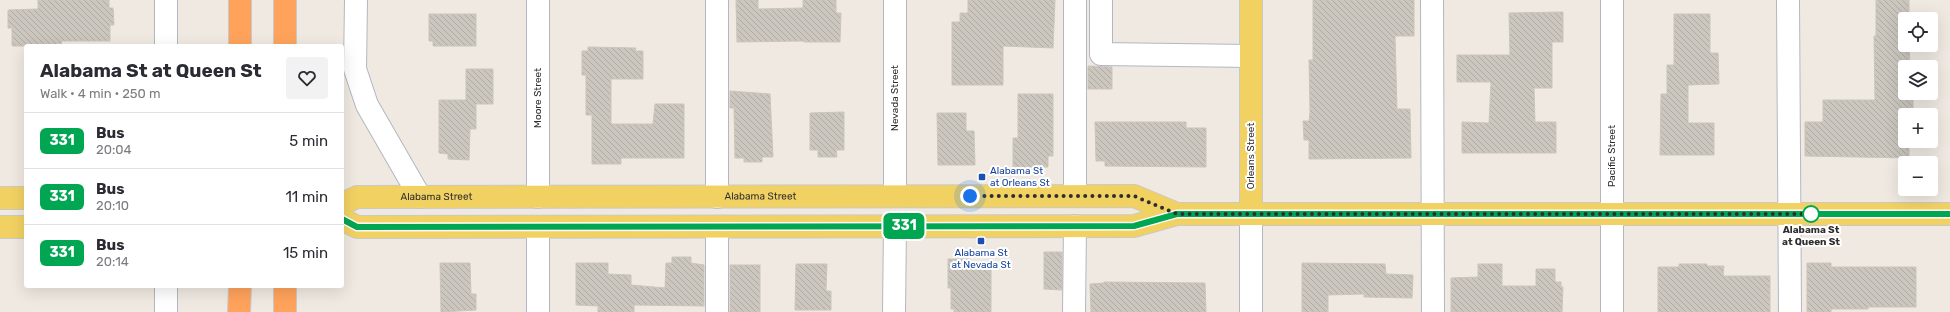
<!DOCTYPE html>
<meta charset="utf-8">
<style>
body{margin:0;font-family:Rubik,sans-serif;background:#f2f2f3;color:#2b2b33;height:100vh;display:flex;flex-direction:column;font-size:15px;white-space:nowrap}
*{box-sizing:border-box;margin:0}
p{font-size:13px;color:#7c7c81}
.icon{flex:none;width:22px;height:22px;fill:none;stroke:currentColor;stroke-width:2;stroke-linecap:round;stroke-linejoin:round}
.map{position:relative;flex:1;overflow:hidden}
.panel{position:absolute;left:24px;top:44px;width:320px;height:244px;display:flex;flex-direction:column;background:#fff;border-radius:4px;box-shadow:0 4px 16px #0002}
.panel>*{flex:none}
.badge{padding:0 8px;border-radius:6px;font-size:14px;line-height:26px}
.buttons{position:absolute;left:1898px;top:12px;display:grid;gap:8px}
.buttons a{display:grid;place-items:center;width:40px;height:40px;border-radius:4px;background:#fff;box-shadow:0 4px 16px #0002;font-size:20px}
.you{position:absolute;width:20px;height:20px;margin:-10px;border:3px solid #fff;border-radius:50%;background:#1a73e8;box-shadow:0 0 0 6px #1a73e833}
.map>.badge{position:absolute;translate:-50% -50%;box-shadow:0 0 0 2px #fff}
.round{display:grid;place-items:center;flex:none;width:42px;height:42px;border-radius:4px;background:#f2f2f3}
.headline{display:flex;align-items:center;justify-content:space-between;height:68px;padding:0 16px}
h1{font-size:19px;font-weight:700;line-height:30px}
ul{padding:0;list-style:none}
li{display:flex;align-items:center;gap:12px;height:56px;padding:0 16px;border-top:1px solid #e1e1e2}
li div{flex:1}
li b{display:block;font-size:15px}
li em{font-style:normal}
li .badge{min-width:44px;font-weight:700;text-align:center}
.map>svg:first-child{display:block}
.building{fill:url(#building-back-hatch);stroke:#cbc5ba}
.lines{fill:none;stroke-linecap:round;stroke-linejoin:round}
.minor-casing{stroke:#b4b7c1;stroke-width:24}
.major-casing{stroke:#c9c9c9;stroke-width:24}
.highway-casing{stroke:#c9c9c9;stroke-width:24}
.minor{stroke:#fff;stroke-width:22}
.major{stroke:#f2d163;stroke-width:22}
.highway{stroke:#ffa35c;stroke-width:22}
.line-casing{stroke:#fff;stroke-width:9}
.line{stroke:#00a651;stroke-width:6}
.walk{stroke:#2e2e2e;stroke-width:4;stroke-dasharray:0 7.2}
.transit-dot{fill:#1a4fb4;stroke:#fff;stroke-width:1.5}
.stop-dot{fill:#fff;stroke:#00a651;stroke-width:2}
.labels{text-anchor:middle;dominant-baseline:central;stroke-width:4;stroke-linejoin:round;paint-order:stroke}
.street-label{font-size:10px;fill:#2e2e2e;stroke:#fff}
.transit-label{font-size:10px;fill:#164399;stroke:#fff;text-anchor:start}
.stop-label{font-size:10px;font-weight:bold;fill:#2e2e2e;stroke:#fff}
</style>
<div class="map">
<svg width="1950" height="312" viewBox="0 0 1950 312">
<defs>
<pattern id="building-back-hatch" width="6" height="6" patternUnits="userSpaceOnUse"><rect width="6" height="6" fill="#cbc7bf"/><path d="M-1 5l2 2M0 0l6 6M5-1l2 2" fill="none" stroke="#afaba4"/></pattern>
</defs>
<rect width="100%" height="100%" fill="#efe9e1"/>
<g class="building">
<polygon points="38,0 109,0 109,8 113,8 114,25 110,25 110,41 61,41 62,46 12,46 12,28 8,28 8,10 38,9"/>
<polygon points="736,0 758,0 758,9 803,8 803,0 836,0 836,13 841,13 840,42 804,42 804,41 737,42"/>
<polygon points="968,0 1055,0 1053,48 1003,46 1003,85 952,85 952,22 960,22 960,13 968,13"/>
<polygon points="1313,0 1414,0 1414,36 1395,36 1397,109 1410,109 1411,158 1309,159 1309,140 1304,140 1303,121 1309,121 1310,112 1309,60 1313,60"/>
<polygon points="1876,0 1909,0 1909,19 1905,19 1905,45 1909,45 1910,67 1905,67 1905,93 1910,93 1910,100 1913,100 1913,115 1905,115 1905,141 1913,141 1913,147 1909,147 1909,158 1805,156 1805,122 1823,122 1823,100 1875,100 1874,36 1876,36"/>
<polygon points="1563,12 1563,42 1552,42 1552,88 1534,88 1535,122 1556,122 1556,153 1462,153 1462,122 1489,123 1491,82 1457,82 1457,55 1510,55 1509,13"/>
<polygon points="429,14 476,14 476,46 433,46 433,41 429,41"/>
<polygon points="1674,14 1710,14 1710,53 1718,53 1719,84 1688,85 1688,123 1714,123 1714,155 1660,155 1661,94 1667,94 1667,65 1674,65"/>
<polygon points="588,47 636,48 635,51 643,51 643,79 611,79 611,124 653,124 655,104 684,104 684,158 621,158 621,164 592,164 592,115 586,115 586,75 582,75 582,51 588,51"/>
<polygon points="1088,66 1112,67 1112,89 1088,89"/>
<polygon points="466,69 493,69 493,104 476,104 476,129 470,129 469,160 448,159 448,154 439,153 439,100 466,100"/>
<polygon points="730,91 770,94 773,157 762,157 762,162 744,162 744,158 735,158 734,108 730,108"/>
<polygon points="1018,94 1053,94 1053,156 1048,156 1048,167 1013,167 1013,138 1018,138"/>
<polygon points="844,112 844,150 836,150 837,157 818,157 818,150 810,150 810,113"/>
<polygon points="937,113 966,113 966,131 974,131 975,165 938,165"/>
<polygon points="1095,122 1186,122 1186,128 1206,128 1206,167 1105,166 1105,161 1096,161"/>
<polygon points="1044,252 1062,252 1062,290 1044,289"/>
<polygon points="672,257 691,257 691,263 704,265 704,306 634,305 634,312 598,312 598,306 576,305 576,263 608,263 608,274 631,275 631,285 665,288 666,263 672,263"/>
<polygon points="948,259 970,259 970,263 991,263 991,312 954,312 954,309 951,309 951,288 948,288"/>
<polygon points="440,263 470,263 471,294 476,294 476,310 441,312"/>
<polygon points="1302,263 1385,264 1386,274 1413,275 1412,298 1364,297 1364,294 1328,295 1328,312 1302,312"/>
<polygon points="1807,263 1831,263 1831,267 1916,267 1916,307 1868,307 1868,309 1831,309 1831,312 1807,312"/>
<polygon points="796,264 827,264 826,291 831,291 831,310 795,310"/>
<polygon points="1478,264 1502,264 1502,286 1536,286 1536,269 1555,269 1555,282 1561,282 1561,287 1563,287 1562,312 1451,312 1451,278 1478,277"/>
<polygon points="1679,264 1707,264 1707,266 1724,266 1723,276 1770,276 1770,312 1658,312 1658,267 1679,267"/>
<rect x="730" y="265" width="30" height="47"/>
<polygon points="1104,282 1205,283 1206,312 1091,312 1090,284 1104,283"/>
</g>
<g class="lines">
<defs>
<g id="minor">
<polyline points="166,0 166,46"/>
<polyline points="356,0 355,69 367,105 420,197"/>
<polyline points="1101,0 1101,54 1251,56"/>
<polyline points="1432,0 1433,312"/>
<polyline points="1788,0 1790,312"/>
<polyline points="895,196 895,0"/>
<polyline points="1075,196 1075,0"/>
<polyline points="538,197 538,0"/>
<polyline points="717,197 717,0"/>
<polyline points="1251,214 1251,312"/>
<polyline points="717,227 717,312"/>
<polyline points="166,312 166,286"/>
<polyline points="538,312 538,227"/>
<polyline points="894,312 895,226"/>
<polyline points="1074,312 1075,226"/>
<polyline points="1612,312 1612,0"/>
</g>
<g id="major">
<polyline points="0,198 26,198"/>
<path id="s1" d="M342 204 357 197 1134 196 1177 214"/>
<polyline points="1251,214 1251,0"/>
<polyline points="342,219 357,227 1134,226 1177,214 1950,214"/>
<polyline points="0,227 26,227"/>
</g>
<g id="highway">
<polyline points="285,0 285,46"/>
<polyline points="240,46 240,0"/>
<polyline points="285,286 285,312"/>
<polyline points="239,312 240,286"/>
</g>
</defs>
<use href="#minor" class="minor-casing"/>
<use href="#major" class="major-casing"/>
<use href="#highway" class="highway-casing"/>
<use href="#minor" class="minor"/>
<use href="#major" class="major"/>
<use href="#highway" class="highway"/>
</g>
<g class="lines">
<defs>
<polyline id="line" points="342,219 357,227 1134,226 1177,214 1950,214"/>
</defs>
<use href="#line" class="line-casing"/>
<use href="#line" class="line"/>
<polyline class="walk" points="970,196 1134,196 1177,214 1811,214"/>
</g>
<g class="transit-dot">
<rect x="978" y="173" width="8" height="8" rx="2"/>
<rect x="977" y="237" width="8" height="8" rx="2"/>
</g>
<circle class="stop-dot" cx="1811" cy="214" r="8"/>
<g class="labels">
<g class="street-label">
<text transform="translate(538 98) rotate(-90)">Moore Street</text>
<text transform="translate(895 98) rotate(-90)">Nevada Street</text>
<text transform="translate(1251 156) rotate(-90)">Orleans Street</text>
<text transform="translate(1612 156) rotate(-90)">Pacific Street</text>
<text stroke="none"><textPath href="#s1" startOffset="96">Alabama Street</textPath></text>
<text stroke="none"><textPath href="#s1" startOffset="420">Alabama Street</textPath></text>
</g>
<g class="transit-label">
<text x="990" y="171">Alabama St<tspan x="990" dy="12">at Orleans St</tspan></text>
<text x="981" y="253" text-anchor="middle">Alabama St<tspan x="981" dy="12">at Nevada St</tspan></text>
</g>
<g class="stop-label">
<text x="1811" y="230">Alabama St<tspan x="1811" dy="12">at Queen St</tspan></text>
</g>
</g>
</svg>
<div class="buttons">
<a><svg class="icon" aria-label="locate" viewBox="0 0 24 24"><circle cx="12" cy="12" r="6"/><path d="M12 2v4M12 18v4M2 12h4M18 12h4"/></svg></a>
<a><svg class="icon" aria-label="layers" viewBox="0 0 24 24"><path d="M12 4l9 5-9 5-9-5zM3 14l9 5 9-5"/></svg></a>
<a>+</a>
<a>−</a>
</div>
<div class="you" style="left:970px;top:196px"></div>
<b class="badge" style="left:904px;top:226px;background:#00a651;color:#fff">331</b>
<section class="panel">
<div class="headline"><div><h1>Alabama St at Queen St</h1><p>Walk · 4 min · 250 m</p></div><a class="round"><svg class="icon" aria-label="heart" viewBox="0 0 24 24"><path d="M12 20l-8-8c-3-5 5-10 8-4 3-6 11-1 8 4z"/></svg></a></div>
<ul>
<li><span class="badge" style="background:#00a651;color:#fff">331</span><div><b>Bus</b><p>20:04</p></div><em>5 min</em></li>
<li><span class="badge" style="background:#00a651;color:#fff">331</span><div><b>Bus</b><p>20:10</p></div><em>11 min</em></li>
<li><span class="badge" style="background:#00a651;color:#fff">331</span><div><b>Bus</b><p>20:14</p></div><em>15 min</em></li>
</ul>
</section>
</div>
